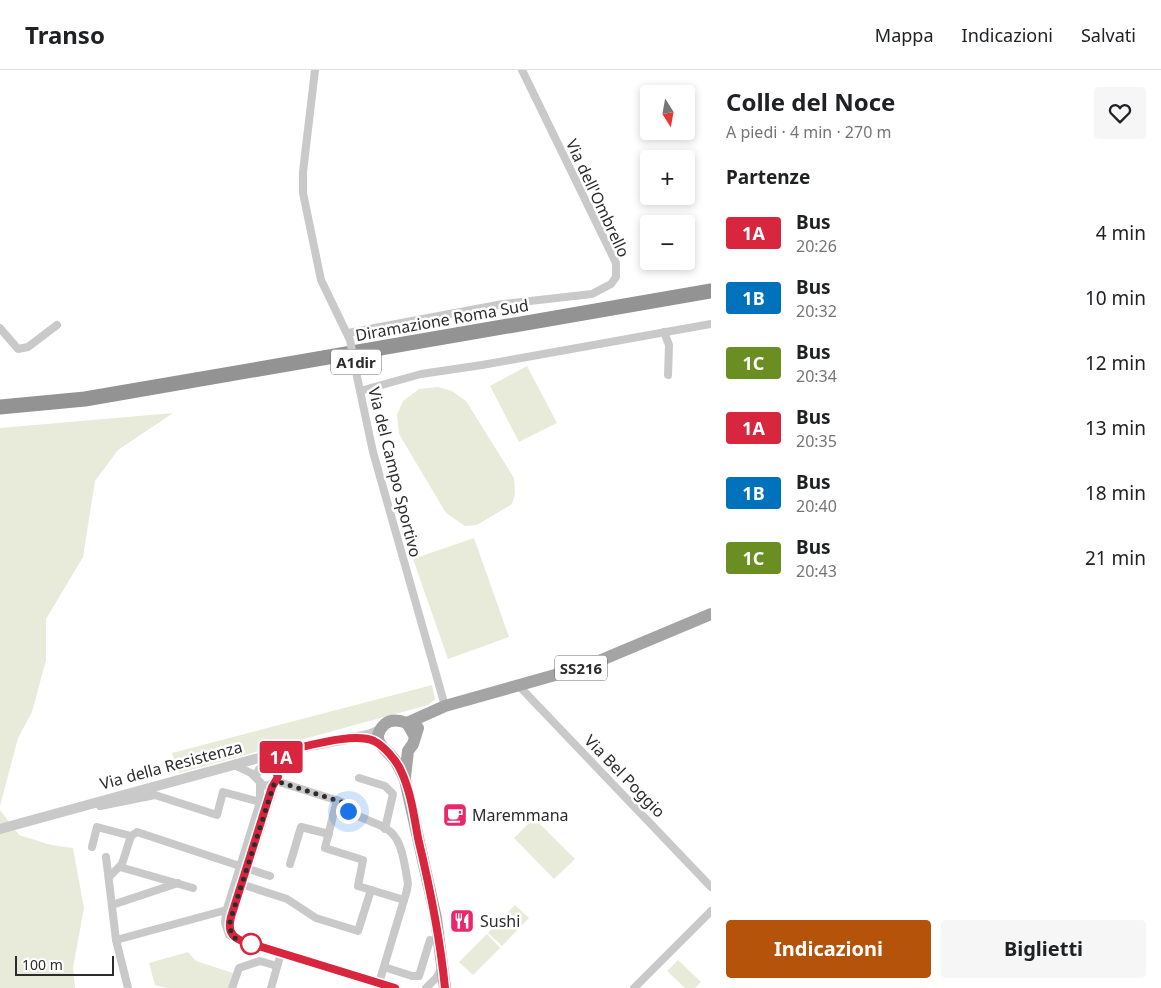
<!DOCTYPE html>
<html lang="it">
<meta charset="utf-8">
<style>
body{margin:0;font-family:"Noto Sans",sans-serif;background:#f6f6f6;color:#202124;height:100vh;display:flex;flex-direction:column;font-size:19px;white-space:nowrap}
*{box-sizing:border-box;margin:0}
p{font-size:16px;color:#757577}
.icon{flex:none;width:28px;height:28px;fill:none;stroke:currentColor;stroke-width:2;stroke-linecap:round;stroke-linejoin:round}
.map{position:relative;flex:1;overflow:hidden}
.side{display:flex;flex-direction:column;background:#fff;width:450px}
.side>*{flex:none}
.badge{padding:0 10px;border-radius:4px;font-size:18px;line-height:32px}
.needle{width:32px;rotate:169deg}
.tools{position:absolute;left:640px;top:15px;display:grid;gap:10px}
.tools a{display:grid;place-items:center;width:55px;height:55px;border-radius:5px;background:#fff;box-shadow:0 2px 8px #0003;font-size:25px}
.scale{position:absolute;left:15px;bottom:12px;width:99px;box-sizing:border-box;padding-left:5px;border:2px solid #2c2c2c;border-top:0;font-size:14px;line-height:18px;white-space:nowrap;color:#2c2c2c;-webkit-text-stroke:4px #fff;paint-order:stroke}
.you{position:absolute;width:25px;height:25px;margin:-12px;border:4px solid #fff;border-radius:50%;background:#1a73e8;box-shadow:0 0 0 8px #1a73e833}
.map>.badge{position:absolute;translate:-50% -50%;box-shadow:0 0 0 2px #fff}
h2{padding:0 15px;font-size:19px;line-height:45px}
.round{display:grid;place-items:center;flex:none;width:52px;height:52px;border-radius:5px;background:#f6f6f6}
.summary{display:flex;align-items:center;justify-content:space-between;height:85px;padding:0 15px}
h1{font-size:24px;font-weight:700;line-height:38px}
.primary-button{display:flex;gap:10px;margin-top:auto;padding:10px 15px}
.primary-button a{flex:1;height:58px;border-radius:5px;background:#b45309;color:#fff;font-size:20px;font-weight:700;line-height:58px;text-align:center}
.primary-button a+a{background:#f6f6f6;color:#202124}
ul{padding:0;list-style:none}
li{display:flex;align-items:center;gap:15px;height:65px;padding:0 15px}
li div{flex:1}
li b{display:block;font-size:19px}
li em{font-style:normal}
li .badge{min-width:55px;font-weight:700;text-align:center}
header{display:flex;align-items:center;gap:30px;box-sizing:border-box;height:70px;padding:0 25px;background:#fff;border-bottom:1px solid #e0e0e0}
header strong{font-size:24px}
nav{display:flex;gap:28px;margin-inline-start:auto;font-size:18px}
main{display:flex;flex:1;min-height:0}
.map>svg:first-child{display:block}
.green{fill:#e8ebd9}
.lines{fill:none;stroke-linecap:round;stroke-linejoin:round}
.minor{stroke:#c9c9c9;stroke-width:8}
.tertiary{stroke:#c9c9c9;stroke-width:10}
.primary{stroke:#a4a4a4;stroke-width:12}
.motorway{stroke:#939393;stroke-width:15}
.minor-bridge{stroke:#c9c9c9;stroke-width:8}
.line-casing{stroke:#fff;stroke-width:11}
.line{stroke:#d7263d;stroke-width:8}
.walk{stroke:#2c2c2c;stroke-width:5;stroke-dasharray:0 9}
.stop-dot{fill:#fff;stroke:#d7263d;stroke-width:2.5}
.labels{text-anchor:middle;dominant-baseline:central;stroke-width:5;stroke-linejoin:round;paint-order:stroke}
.shield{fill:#fff;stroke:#6b6b6b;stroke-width:1}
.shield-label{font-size:15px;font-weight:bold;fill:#2c2c2c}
.street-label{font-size:16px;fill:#2c2c2c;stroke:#fff}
.poi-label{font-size:16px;fill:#2c2c2c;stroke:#fff;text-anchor:start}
</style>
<header>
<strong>Transo</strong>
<nav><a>Mappa</a><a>Indicazioni</a><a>Salvati</a></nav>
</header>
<main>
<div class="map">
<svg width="711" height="918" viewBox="0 0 711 918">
<rect width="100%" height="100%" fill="#fff"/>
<g class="green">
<polygon points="527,296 557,353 519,372 490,316"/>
<polygon points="438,317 452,321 466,331 514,408 515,424 512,434 477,455 465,456 446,443 399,364 397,345 403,331 419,319"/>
<polygon points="173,343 118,380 95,411 83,487 46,549 46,590 32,642 18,668 0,736 0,358"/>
<polygon points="474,468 509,567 448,589 413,489"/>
<polygon points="432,615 435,629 428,635 179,703 172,683"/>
<polygon points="0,740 19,765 51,775 73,778 84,838 73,898 75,918 0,918"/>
<polygon points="534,748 575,789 554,809 514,768"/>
<polygon points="515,835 529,848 502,876 488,863"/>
<polygon points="487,864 500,878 473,905 459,892"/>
<polygon points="188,882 196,891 233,903 228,918 167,918 155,915 149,893"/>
<polygon points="678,890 701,912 695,918 685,918 667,901"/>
</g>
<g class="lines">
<g class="minor">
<polyline points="315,0 303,102 303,123 321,210 349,268"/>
<polyline points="0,258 18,279 28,277 57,255"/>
<polyline points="664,262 669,275 668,305"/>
<polyline points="348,263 503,234 592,224 611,214 616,207 616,193 522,0"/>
<polyline points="356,302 373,382 445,636"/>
<polyline points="360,321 421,304 482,295 711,254"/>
<polyline points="519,616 711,817"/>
<polyline points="268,685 279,707"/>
<path d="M234 695 251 703 264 716 279 712 342 732C354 753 386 749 397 770 404 782 405 799 408 813L407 820 379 913"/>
<polyline points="256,706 259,699 264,695 275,699"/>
<polyline points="359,708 385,716 393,724 385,759"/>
<polyline points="260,713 260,732 226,842 225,853 229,865 242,871 395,918"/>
<polyline points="337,730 325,778 363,790 358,816 404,830"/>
<polyline points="100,736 155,725 217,745 223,722 260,732"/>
<polyline points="92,777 97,757 131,766"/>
<polyline points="106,787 116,870 128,918"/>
<polyline points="290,794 301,757 329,764"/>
<polyline points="120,797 193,818"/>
<polyline points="109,807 122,794 131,766 137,762 270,806"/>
<polyline points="241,814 287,829 316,848 358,861 371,820"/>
<polyline points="112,835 178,813"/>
<polyline points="230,855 278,704"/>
<polyline points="116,870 230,839"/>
<polyline points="384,897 412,906 419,906 430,870"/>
<polyline points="232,918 239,898 260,891 277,896"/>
<polyline points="271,918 281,883"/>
<polyline points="426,918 437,907 441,898"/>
<polyline points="634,918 711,841"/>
</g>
<polyline class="tertiary" points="0,759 288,680 368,665 380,660"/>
<g class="primary">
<polyline points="407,653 445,636 587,596 711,544"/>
<path d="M414 665 407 653C399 650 391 649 385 654 368 670 386 679 394 689 399 696 402 703 405 710L436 848 445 918"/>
<polyline points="405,707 408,681 413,674 418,658"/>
</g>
<polyline class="motorway" points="0,337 85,329 711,221"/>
<polyline class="minor-bridge" points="350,270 356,302"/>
</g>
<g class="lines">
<defs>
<path id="line" d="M395 918 242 871C230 866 228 859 231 847L272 717 278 707 275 699 288 680C309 676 354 662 374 671 384 676 397 691 401 701 411 722 414 746 418 768 430 818 440 867 445 918"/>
</defs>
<use href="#line" class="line-casing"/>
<use href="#line" class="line"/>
<polyline class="walk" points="251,874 256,875 234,868 230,859 230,851 274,714 279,712 342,732 348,741"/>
</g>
<defs>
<symbol id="cafe-square" viewBox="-11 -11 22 22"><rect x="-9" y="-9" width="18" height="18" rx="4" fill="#eb276b" stroke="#fff"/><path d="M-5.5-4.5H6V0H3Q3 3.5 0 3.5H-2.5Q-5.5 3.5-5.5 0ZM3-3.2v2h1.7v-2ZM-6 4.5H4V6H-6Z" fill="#fff"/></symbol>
<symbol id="restaurant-square" viewBox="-11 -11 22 22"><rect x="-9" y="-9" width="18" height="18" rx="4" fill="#eb276b" stroke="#fff"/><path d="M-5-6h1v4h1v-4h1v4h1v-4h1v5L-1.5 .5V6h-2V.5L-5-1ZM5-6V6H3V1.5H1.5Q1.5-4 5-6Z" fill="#fff"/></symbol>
</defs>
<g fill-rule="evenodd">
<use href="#cafe-square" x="441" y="731" width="28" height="28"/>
<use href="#restaurant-square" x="448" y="837" width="28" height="28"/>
</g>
<circle class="stop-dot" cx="251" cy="874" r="10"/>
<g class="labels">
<g class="shield">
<rect x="331" y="279.5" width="50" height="25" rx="4"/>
<rect x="555" y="585.5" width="52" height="25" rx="4"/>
</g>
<g class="shield-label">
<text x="356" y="292">A1dir</text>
<text x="581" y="598">SS216</text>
</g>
<g class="street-label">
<text transform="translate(598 128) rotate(65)">Via dell'Ombrello</text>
<text transform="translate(442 250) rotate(-10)">Diramazione Roma Sud</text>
<text transform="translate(395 402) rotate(76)">Via del Campo Sportivo</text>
<text transform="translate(171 695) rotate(-15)">Via della Resistenza</text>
<text transform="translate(625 706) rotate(46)">Via Bel Poggio</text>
</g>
<g class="poi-label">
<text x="472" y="745">Maremmana</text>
<text x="480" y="851">Sushi</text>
</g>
</g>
</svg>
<div class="tools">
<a><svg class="needle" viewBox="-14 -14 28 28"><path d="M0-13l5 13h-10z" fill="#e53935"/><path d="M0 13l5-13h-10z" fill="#757577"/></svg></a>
<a>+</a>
<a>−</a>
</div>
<div class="scale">100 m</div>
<div class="you" style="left:348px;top:741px"></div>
<b class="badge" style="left:281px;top:687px;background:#d7263d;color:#fff">1A</b>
</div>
<section class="side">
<div class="summary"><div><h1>Colle del Noce</h1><p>A piedi · 4 min · 270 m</p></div><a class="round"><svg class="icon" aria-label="heart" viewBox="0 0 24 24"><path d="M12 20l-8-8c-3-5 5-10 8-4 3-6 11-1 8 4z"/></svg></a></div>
<h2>Partenze</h2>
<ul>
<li><span class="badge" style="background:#d7263d;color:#fff">1A</span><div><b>Bus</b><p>20:26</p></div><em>4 min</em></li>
<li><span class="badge" style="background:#0072bc;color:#fff">1B</span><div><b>Bus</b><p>20:32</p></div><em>10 min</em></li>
<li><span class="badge" style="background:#6b8e23;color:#fff">1C</span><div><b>Bus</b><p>20:34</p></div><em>12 min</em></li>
<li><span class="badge" style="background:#d7263d;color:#fff">1A</span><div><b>Bus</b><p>20:35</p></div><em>13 min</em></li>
<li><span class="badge" style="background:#0072bc;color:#fff">1B</span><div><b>Bus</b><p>20:40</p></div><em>18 min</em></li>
<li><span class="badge" style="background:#6b8e23;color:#fff">1C</span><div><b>Bus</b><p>20:43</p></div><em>21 min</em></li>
</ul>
<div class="primary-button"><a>Indicazioni</a><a>Biglietti</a></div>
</section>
</main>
